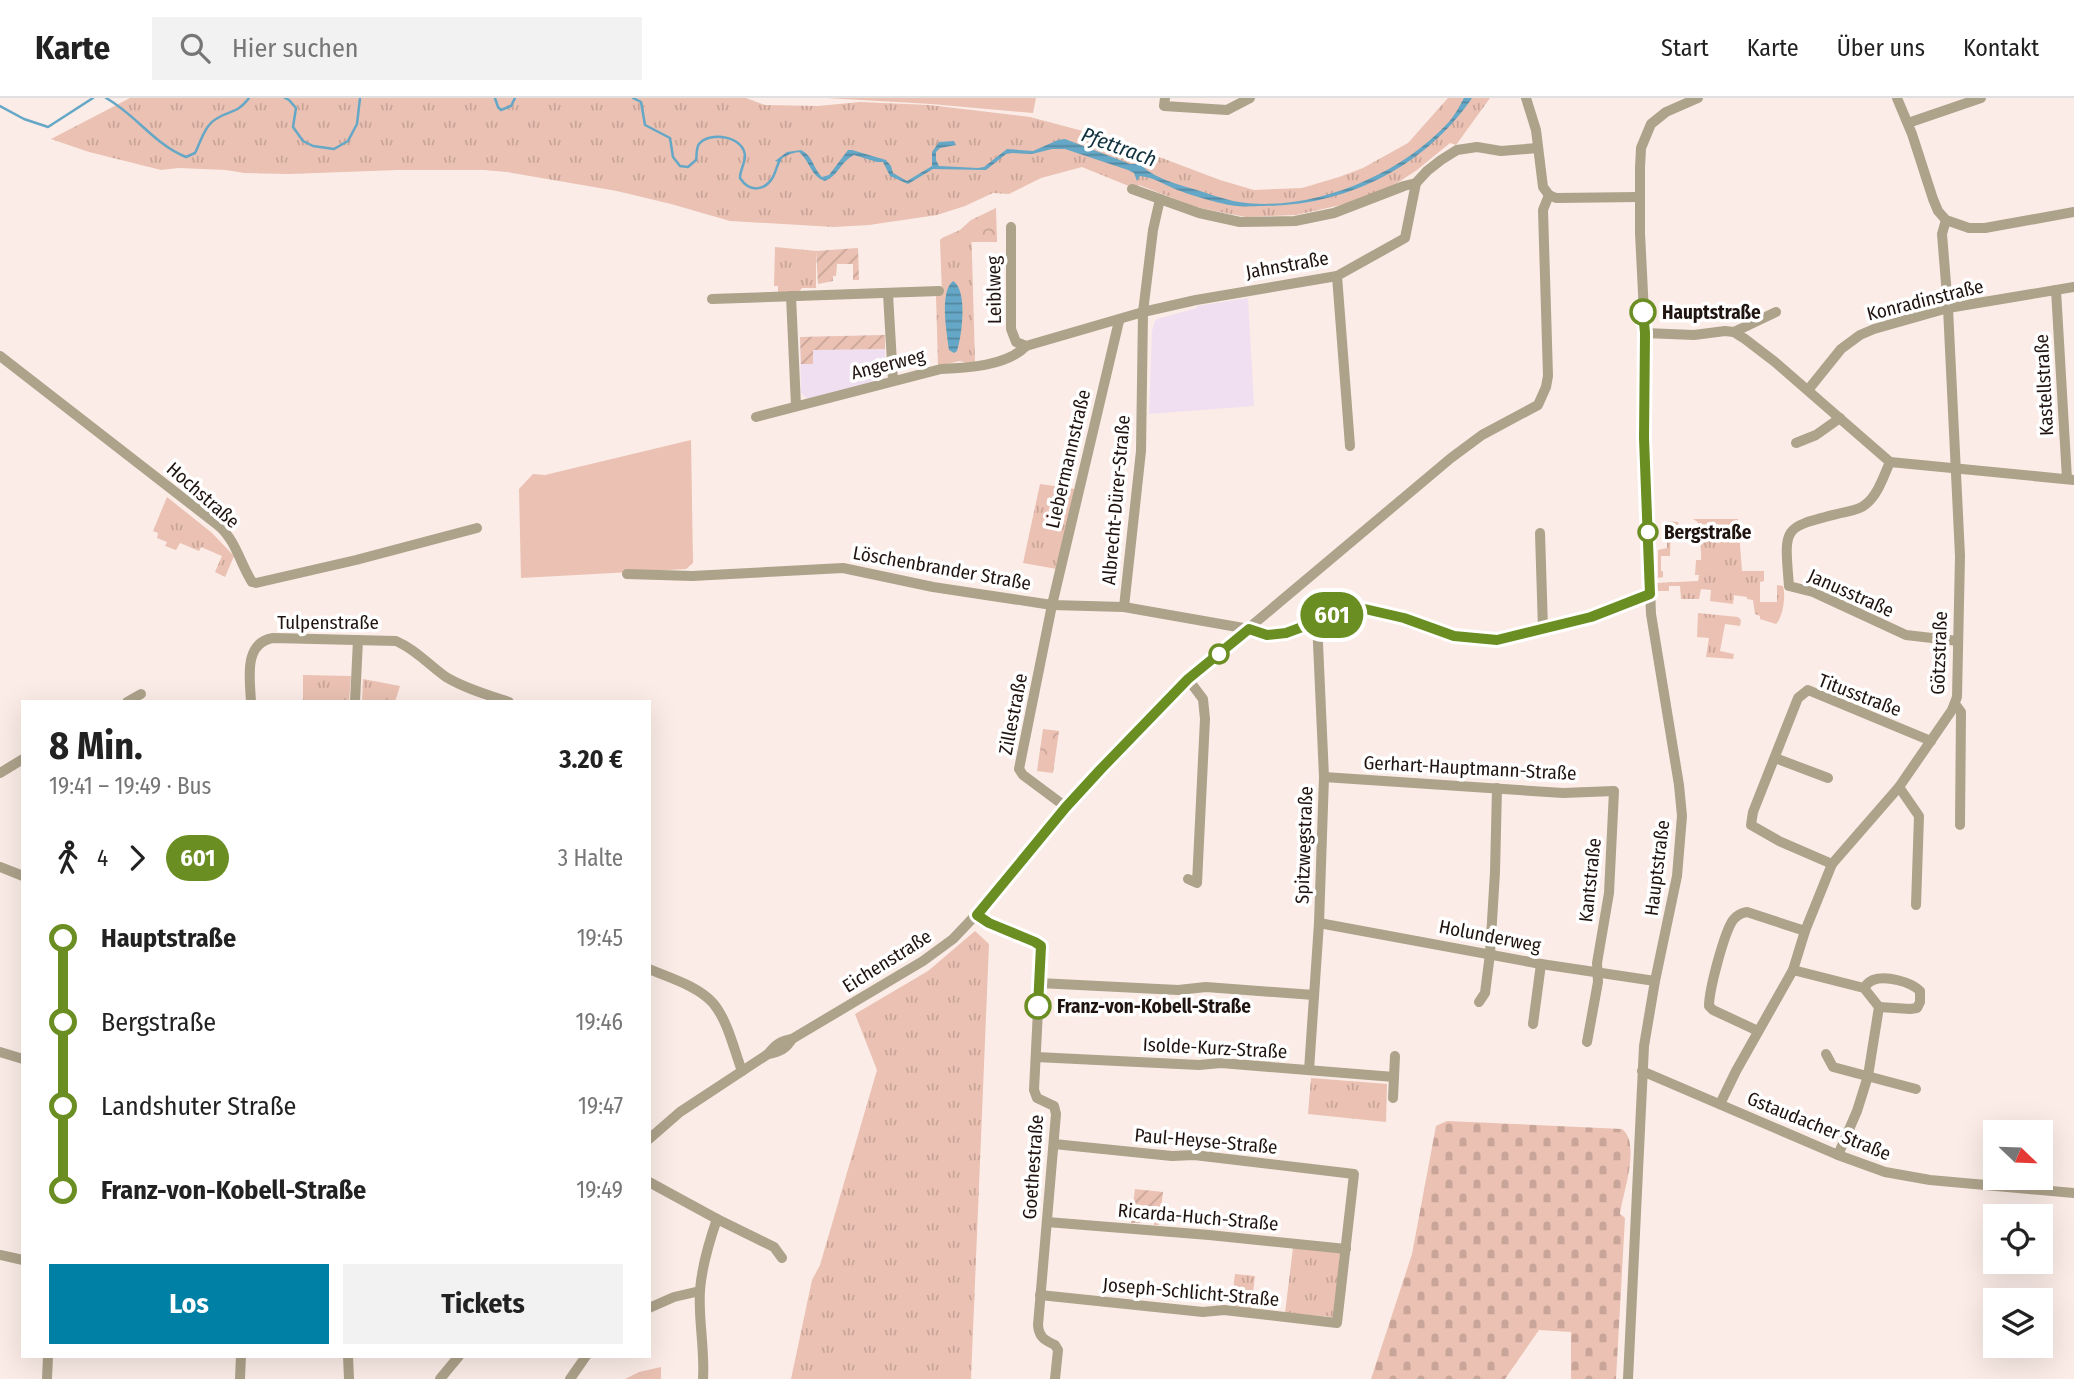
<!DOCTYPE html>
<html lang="de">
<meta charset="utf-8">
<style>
body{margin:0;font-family:"Fira Sans Condensed",sans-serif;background:#f2f2f2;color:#222;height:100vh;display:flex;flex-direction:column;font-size:26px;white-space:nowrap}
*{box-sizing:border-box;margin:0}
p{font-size:23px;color:#767676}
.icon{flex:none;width:38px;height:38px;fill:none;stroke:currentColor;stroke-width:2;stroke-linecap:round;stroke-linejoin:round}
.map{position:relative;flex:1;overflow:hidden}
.drawer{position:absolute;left:21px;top:602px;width:630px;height:658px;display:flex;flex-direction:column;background:#fff;border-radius:0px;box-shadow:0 7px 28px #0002}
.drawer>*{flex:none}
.badge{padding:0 14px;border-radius:23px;font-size:24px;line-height:46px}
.needle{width:46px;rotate:113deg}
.controls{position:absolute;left:1983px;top:1022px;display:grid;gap:14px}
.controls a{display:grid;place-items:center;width:70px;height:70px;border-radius:0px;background:#fff;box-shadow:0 7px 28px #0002;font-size:35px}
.map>.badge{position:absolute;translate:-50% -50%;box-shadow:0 0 0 4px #fff}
.legs{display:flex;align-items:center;gap:10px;height:77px;padding:0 28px;font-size:23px}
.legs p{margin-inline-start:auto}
.headline{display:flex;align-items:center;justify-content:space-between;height:119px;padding:0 28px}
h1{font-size:38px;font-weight:700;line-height:52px}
.cta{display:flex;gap:14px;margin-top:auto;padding:14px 28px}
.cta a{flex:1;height:80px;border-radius:0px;background:#0180a5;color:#fff;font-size:28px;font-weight:700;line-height:80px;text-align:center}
.cta a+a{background:#f2f2f2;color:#222}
ul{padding:0 28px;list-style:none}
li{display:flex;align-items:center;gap:24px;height:84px;font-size:26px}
li i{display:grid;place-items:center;width:10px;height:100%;margin:0 9px;background:currentColor}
li i::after{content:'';width:18px;height:18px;margin:-9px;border:5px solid;border-radius:50%;background:#fff}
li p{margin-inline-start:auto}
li:first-child i{background:linear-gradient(#0000 50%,currentColor 0)}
li:last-child i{background:linear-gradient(currentColor 50%,#0000 0)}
header{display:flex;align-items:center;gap:42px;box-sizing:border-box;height:98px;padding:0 35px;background:#fff;border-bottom:2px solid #e0e0e0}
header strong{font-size:33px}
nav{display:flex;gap:38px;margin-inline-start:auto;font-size:24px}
.search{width:490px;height:63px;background:#f2f2f2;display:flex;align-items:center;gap:18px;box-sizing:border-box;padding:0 24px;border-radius:0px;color:#767676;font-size:26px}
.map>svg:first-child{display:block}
.education{fill:#f0dff1}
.grass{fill:url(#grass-tufts)}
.cemetery{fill:url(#cemetery-stones)}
.park{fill:url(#park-crowns)}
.garden{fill:url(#garden-furrows)}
.pitch{fill:#eac1b2}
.water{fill:url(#water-rules)}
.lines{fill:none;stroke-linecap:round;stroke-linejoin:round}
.stream{stroke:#65a7c6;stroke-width:2.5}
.minor{stroke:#ada28a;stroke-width:10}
.line-1-casing{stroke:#fff;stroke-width:16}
.line-1{stroke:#6b8e23;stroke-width:10}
.stop-1-dot{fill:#fff;stroke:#6b8e23;stroke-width:3.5}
.labels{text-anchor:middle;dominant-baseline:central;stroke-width:7;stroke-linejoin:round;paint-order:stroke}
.street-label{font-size:19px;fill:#201410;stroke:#fff}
.stop-label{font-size:19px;font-weight:bold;fill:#201410;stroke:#fff;text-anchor:start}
.water-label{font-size:21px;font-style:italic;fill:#11313e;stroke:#fff}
</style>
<header>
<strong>Karte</strong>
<div class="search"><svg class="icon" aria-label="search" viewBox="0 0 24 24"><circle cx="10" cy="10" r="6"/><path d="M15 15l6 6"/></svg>Hier suchen</div>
<nav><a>Start</a><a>Karte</a><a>Über uns</a><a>Kontakt</a></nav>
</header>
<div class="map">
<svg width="2074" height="1281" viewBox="0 0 2074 1281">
<defs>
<pattern id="grass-tufts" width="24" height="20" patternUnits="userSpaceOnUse" patternTransform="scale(1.75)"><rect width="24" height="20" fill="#eac1b2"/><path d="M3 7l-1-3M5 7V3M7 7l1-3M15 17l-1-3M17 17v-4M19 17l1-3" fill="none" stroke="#c8a598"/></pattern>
<pattern id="cemetery-stones" width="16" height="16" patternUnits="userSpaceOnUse" patternTransform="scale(1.75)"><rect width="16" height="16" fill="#eac1b2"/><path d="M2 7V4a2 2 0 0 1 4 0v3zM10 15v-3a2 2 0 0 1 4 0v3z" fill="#c8a598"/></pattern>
<pattern id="park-crowns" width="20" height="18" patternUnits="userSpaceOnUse" patternTransform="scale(1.75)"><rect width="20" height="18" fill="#eac1b2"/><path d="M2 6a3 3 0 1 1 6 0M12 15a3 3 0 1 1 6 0" fill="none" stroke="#c8a598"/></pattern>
<pattern id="garden-furrows" width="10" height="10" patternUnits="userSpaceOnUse" patternTransform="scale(1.75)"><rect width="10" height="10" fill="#eac1b2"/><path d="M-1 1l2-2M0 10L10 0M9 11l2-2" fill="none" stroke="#c8a598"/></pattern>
<pattern id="water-rules" width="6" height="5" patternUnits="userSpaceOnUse" patternTransform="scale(1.75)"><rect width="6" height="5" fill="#65a7c6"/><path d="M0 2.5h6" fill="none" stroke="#53879f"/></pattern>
</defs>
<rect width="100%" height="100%" fill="#fbece7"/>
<g class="education">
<polygon points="1248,200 1254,308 1149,316 1152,233 1155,223 1157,221 1197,210 1197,208"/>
<polygon points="885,237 885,281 808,301 801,295 800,239"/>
</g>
<g class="grass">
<polygon points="130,0 746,0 765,7 818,8 860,4 929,7 1030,19 1109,40 1220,82 1254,92 1302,90 1339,79 1363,70 1408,45 1448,0 1490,0 1456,47 1450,45 1417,72 1385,93 1350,105 1296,117 1246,119 1225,115 1196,109 1139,87 1136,91 1082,69 1041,80 1009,96 993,95 965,108 937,117 869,127 834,129 730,123 671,106 617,93 507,74 484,72 398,72 289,76 244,75 226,72 178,70 161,72 89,54 51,41"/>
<polygon points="971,122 975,264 969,266 960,263 938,268 936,197 942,196 940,142 942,140 960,132"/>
<polygon points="775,149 816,153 816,190 802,190 799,194 778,194 778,188 774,188"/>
<polygon points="1040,386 1075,391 1057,471 1023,465"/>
<polygon points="167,399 212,435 234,458 225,479 215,474 222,458 201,449 199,453 180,445 176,452 165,448 167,444 157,440 158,435 153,433"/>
<path d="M1693 421H1738L1742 473H1764V483L1760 484V504H1777V487L1783 488C1786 498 1783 519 1776 526L1760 521V518L1755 516 1753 502 1747 501V499L1734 497 1733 506 1710 503 1711 492 1701 491 1699 501H1681L1680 488H1669V493H1657V485L1698 483 1699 477H1695L1696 462H1701C1702 449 1698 437 1698 424Z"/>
<polygon points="1667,423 1678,424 1680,429 1671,429 1670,458 1661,458 1661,473 1663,473 1663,479 1658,480 1658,452 1667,450"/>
<polygon points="1698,515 1738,519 1741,522 1740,528 1725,526 1720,553 1734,556 1733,561 1706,559 1709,540 1697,539"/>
<polygon points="303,577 351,578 349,604 303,604"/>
<polygon points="363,581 400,588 395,604 362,604"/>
<polygon points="975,833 989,846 971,1281 791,1281 812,1182 820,1167 877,972 855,916 928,873"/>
<polygon points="1311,980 1387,986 1386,1024 1308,1016"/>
<polygon points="1293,1150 1340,1155 1334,1219 1285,1215"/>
<polygon points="1235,1176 1255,1178 1251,1211 1231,1208"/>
<polygon points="661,1269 661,1281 625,1281 639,1274"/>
</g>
<path class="cemetery" d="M1447 1023 1622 1031C1641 1045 1623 1095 1620 1116L1625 1120 1616 1281H1571V1234L1539 1232 1505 1281H1371L1412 1156 1436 1028Z"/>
<g class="park">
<polygon points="996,110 997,144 971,144 971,122"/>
<polygon points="1043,631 1059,633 1053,675 1037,673"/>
</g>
<g class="garden">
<polygon points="858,150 859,182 853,182 853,166 837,166 836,178 833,178 833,183 818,186 816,153"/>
<polygon points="885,237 885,251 813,252 813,266 801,266 800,239"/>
<polygon points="1135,1091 1163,1094 1159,1127 1154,1127 1155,1109 1143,1108 1140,1125 1131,1125"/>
</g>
<g class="pitch">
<polygon points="827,0 1036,0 1033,15 931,6"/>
<polygon points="691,342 693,465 686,471 521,480 519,391 533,376 545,377"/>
</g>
<g class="water">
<path d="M1464 0H1472C1425 69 1346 108 1263 108 1255 108 1245 109 1236 108 1220 106 1190 97 1175 91 1163 86 1153 79 1140 78L1137 83 1134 75 1128 72 1065 51H1052L1032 56 1012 55 1006 56 986 72 933 71 908 86 890 78 883 64H877L854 57C841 63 838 78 825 83 811 79 810 63 799 54 791 55 783 58 779 64L775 63 787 54 801 52C813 58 813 70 822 79L829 77 848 52H852L886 62 891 68 893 75 907 83 932 68V54L939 44 954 43 956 47 940 50 936 54V62L939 68 978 70 984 69 1007 51 1033 53 1058 42 1065 41 1130 66H1140C1153 80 1179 87 1197 92 1209 96 1221 100 1233 103 1306 117 1397 79 1446 27 1454 19 1459 9 1464 0Z"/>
<path d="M953 183C968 192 962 238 957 253L954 255 949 252C947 235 939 194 953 183Z"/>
</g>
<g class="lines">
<g class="stream">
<path d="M106 0C135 16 155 47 186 59L195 55C200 45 205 27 216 21 231 11 236 17 249 0"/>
<polyline points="285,0 289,2 296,10 293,29 303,43 313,48 334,51 348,43 357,26 360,0"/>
<polyline points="495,0 498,9 501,12 511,8 515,0"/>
<path d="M633 0 641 4 645 27 670 40 673 59 680 68 688 69 696 62C697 57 696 50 699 46 710 33 744 38 745 58 745 65 740 72 740 80 749 94 764 94 773 79 776 73 777 67 780 62"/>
<polyline points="0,8 24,21 48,29 93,0"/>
</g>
<g class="minor">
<polyline points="1165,0 1164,8 1227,12 1250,0"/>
<polyline points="1526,0 1536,32 1543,89 1549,97 1556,100 1639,99"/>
<polyline points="1897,0 1912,36 1933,101 1938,113 1946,122 1969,130 1985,130 2074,114"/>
<polyline points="1908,25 1981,0"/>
<polyline points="1132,91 1199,115 1240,124 1295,123 1334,115 1404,88 1416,85"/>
<polyline points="1011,129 1011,231 1016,244 1026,248"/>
<polyline points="1337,178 1350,348"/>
<polyline points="2056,192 2067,381"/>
<polyline points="888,196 893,282"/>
<polyline points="791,198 796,308"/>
<polyline points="712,201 939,193"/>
<polyline points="1734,234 1745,241 1775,264 1890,364 2074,382"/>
<polyline points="1645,235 1694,237 1725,233 1734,234 1776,214"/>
<polyline points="1026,248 1143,214 1196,202 1337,178 1405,140 1416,85 1427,73 1441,62 1457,52 1477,49 1501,53 1538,50"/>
<path d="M0 258 219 428C236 443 240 465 252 484L256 485 356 462 477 430"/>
<polyline points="1808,292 1841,251 1860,237 1874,231 1948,210 2074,189"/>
<path d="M756 319 941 271C967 270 1007 268 1026 248"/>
<polyline points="1796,345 1816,337 1840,320"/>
<path d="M1890 364C1884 377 1878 397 1866 406 1860 412 1849 413 1841 415 1782 430 1784 427 1789 488L1813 494 1906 537 1958 543"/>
<polyline points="1540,435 1543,531"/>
<polyline points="627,476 692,478 843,470 933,489 1052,507 1124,509 1249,531 1267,537 1286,535 1356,509 1404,520 1454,538 1497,542 1592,519 1650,497"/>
<polyline points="1124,509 1141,353 1143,214 1153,132 1160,101"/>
<polyline points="127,604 141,596"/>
<path d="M251 604C250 581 243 545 273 540L396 543C415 551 429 567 446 579 464 590 488 597 509 604"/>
<polyline points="355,604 358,542"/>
<polyline points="1955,606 1961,614 1960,727"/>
<polyline points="1775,660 1828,680"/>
<polyline points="0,675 23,661"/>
<polyline points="1324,679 1563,695 1614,693 1609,795 1597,865 1598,884 1587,944"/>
<polyline points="1899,689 1919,718 1916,807"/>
<polyline points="1066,709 1023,677 1019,671 1052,507 1119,223"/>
<polyline points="1832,766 1779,743 1751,727 1753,714 1798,600 1808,592 1931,643"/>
<polyline points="0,769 23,778"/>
<polyline points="1188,781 1197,785 1205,621 1203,601 1188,581"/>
<path d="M977 817 989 825 1035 844 1040 848 1041 852 1034 992 1037 1000 1054 1008 1056 1016 1038 1227C1039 1239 1044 1242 1055 1247L1058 1252 1055 1281"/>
<polyline points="1319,825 1541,866 1655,883"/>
<path d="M649 871C670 880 698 888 713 905 728 923 734 952 742 973"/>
<path d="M1793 872 1864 890 1879 909 1910 911 1917 910 1920 904V893C1911 884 1886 877 1873 882 1868 884 1867 886 1864 890"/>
<polyline points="1039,885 1178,892 1206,889 1314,897"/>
<polyline points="1479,904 1485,895 1490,856 1495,774 1497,690"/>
<polyline points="1533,926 1541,866"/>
<path d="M1758 933 1713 912 1709 908C1709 892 1724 835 1733 822 1737 817 1741 815 1747 814L1805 833"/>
<polyline points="0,954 23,961"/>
<path d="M768 956C780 954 786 951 792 941"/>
<polyline points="1826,956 1833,969 1916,991"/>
<polyline points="1036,959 1199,967 1221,965 1394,979"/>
<polyline points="1309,972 1319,825 1324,679 1317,523"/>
<polyline points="1642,973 1838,1057 1885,1074 1930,1082 2074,1095"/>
<polyline points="1393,1000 1395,958"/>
<polyline points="1720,1006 1736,973 1793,872 1805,833 1832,766 1899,689 1952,612 1957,599 1960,458 1948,210 1942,136 1946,122"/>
<path d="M649 1041 680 1014 768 956C775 947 780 943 792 941L923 863 953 841 990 802 1066 709 1188 581 1451 360 1482 337 1538 307 1546 289 1548 278 1543 112 1549 97"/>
<polyline points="1838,1057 1857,1013 1868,978 1879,909"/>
<polyline points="649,1084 717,1121 774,1149 782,1160"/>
<polyline points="1047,1124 1209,1137 1346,1151"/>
<polyline points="0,1157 23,1162"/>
<polyline points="1040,1197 1203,1214 1224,1212 1337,1225 1354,1076 1194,1057 1172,1058 1054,1046"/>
<polyline points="649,1210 674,1199 700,1193"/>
<polyline points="348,1258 349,1281"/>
<polyline points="47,1281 48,1258"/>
<polyline points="240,1281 241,1258"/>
<polyline points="440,1281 459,1258"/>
<polyline points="570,1281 586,1258"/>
<path d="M703 1281C705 1251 698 1221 700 1192 702 1167 709 1144 717 1121"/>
<polyline points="1628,1281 1644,948 1655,883 1677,778 1682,718 1679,687 1651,516 1644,340 1645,235 1640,135 1640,70 1641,50 1651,26 1666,14 1698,0"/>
</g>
</g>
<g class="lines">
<defs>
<polyline id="line-1" points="1038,908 1041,848 1035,844 989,825 977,817 1066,709 1100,672 1188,581 1249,531 1267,537 1286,535 1356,509 1404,520 1454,538 1497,542 1591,519 1650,496 1644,340 1645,235 1643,214"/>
</defs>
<use href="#line-1" class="line-1-casing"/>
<use href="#line-1" class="line-1"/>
</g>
<g class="stop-1-dot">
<circle cx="1643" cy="214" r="12"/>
<circle cx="1648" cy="434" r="9"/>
<circle cx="1219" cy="556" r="9"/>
<circle cx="1038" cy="908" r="12"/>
</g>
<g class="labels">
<g class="street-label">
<text transform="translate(1287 167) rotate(-10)">Jahnstraße</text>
<text transform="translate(994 192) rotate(-91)">Leiblweg</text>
<text transform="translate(1925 202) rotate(-14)">Konradinstraße</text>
<text transform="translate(888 266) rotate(-14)">Angerweg</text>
<text transform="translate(2044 287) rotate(-93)">Kastellstraße</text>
<text transform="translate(1068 361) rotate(-77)">Liebermannstraße</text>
<text transform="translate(203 397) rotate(41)">Hochstraße</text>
<text transform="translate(1116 402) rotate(-85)">Albrecht-Dürer-Straße</text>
<text transform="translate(942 470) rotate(10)">Löschenbrander Straße</text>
<text transform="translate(1851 495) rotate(24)">Janusstraße</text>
<text x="328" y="524">Tulpenstraße</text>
<text transform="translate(1939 555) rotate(-88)">Götzstraße</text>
<text transform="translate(1860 597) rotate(21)">Titusstraße</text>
<text transform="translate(1013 616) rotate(-79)">Zillestraße</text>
<text transform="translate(1470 670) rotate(3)">Gerhart-Hauptmann-Straße</text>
<text transform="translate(1304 747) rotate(-88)">Spitzwegstraße</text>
<text transform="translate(1657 770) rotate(-83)">Hauptstraße</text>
<text transform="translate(1590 782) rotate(-84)">Kantstraße</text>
<text transform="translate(1490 838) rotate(11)">Holunderweg</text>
<text transform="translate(887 863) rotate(-32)">Eichenstraße</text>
<text transform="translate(1215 950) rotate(3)">Isolde-Kurz-Straße</text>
<text transform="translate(1819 1028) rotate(22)">Gstaudacher Straße</text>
<text transform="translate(1206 1043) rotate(5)">Paul-Heyse-Straße</text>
<text transform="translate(1033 1069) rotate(-86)">Goethestraße</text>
<text transform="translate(1198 1119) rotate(5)">Ricarda-Huch-Straße</text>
<text transform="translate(1191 1194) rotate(5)">Joseph-Schlicht-Straße</text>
</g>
<g class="stop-label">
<text x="1662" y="214">Hauptstraße</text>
<text x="1664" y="434">Bergstraße</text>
<text x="1057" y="908">Franz-von-Kobell-Straße</text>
</g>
<g class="water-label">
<text transform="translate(1119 49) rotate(20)">Pfettrach</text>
</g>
</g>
</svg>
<div class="controls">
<a><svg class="needle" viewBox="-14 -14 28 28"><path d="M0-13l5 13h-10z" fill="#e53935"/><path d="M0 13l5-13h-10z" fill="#767676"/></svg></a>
<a><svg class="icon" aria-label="locate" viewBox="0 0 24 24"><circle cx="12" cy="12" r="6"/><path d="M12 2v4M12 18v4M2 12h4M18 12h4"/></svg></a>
<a><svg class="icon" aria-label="layers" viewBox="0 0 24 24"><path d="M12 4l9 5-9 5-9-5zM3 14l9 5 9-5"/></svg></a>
</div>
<b class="badge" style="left:1332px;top:517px;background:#6b8e23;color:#fff">601</b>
<section class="drawer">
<div class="headline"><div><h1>8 Min.</h1><p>19:41 – 19:49 · Bus</p></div><b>3.20 €</b></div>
<div class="legs"><svg class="icon" aria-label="walk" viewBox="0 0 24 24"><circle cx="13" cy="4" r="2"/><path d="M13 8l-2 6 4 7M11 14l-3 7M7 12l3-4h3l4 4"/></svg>4<svg class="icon" aria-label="forward" viewBox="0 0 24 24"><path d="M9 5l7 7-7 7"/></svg><b class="badge" style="background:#6b8e23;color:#fff">601</b><p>3 Halte</p></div>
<ul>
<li><i style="color:#6b8e23"></i><b>Hauptstraße</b><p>19:45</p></li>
<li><i style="color:#6b8e23"></i><span>Bergstraße</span><p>19:46</p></li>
<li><i style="color:#6b8e23"></i><span>Landshuter Straße</span><p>19:47</p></li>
<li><i style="color:#6b8e23"></i><b>Franz-von-Kobell-Straße</b><p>19:49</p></li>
</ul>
<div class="cta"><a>Los</a><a>Tickets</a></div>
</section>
</div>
